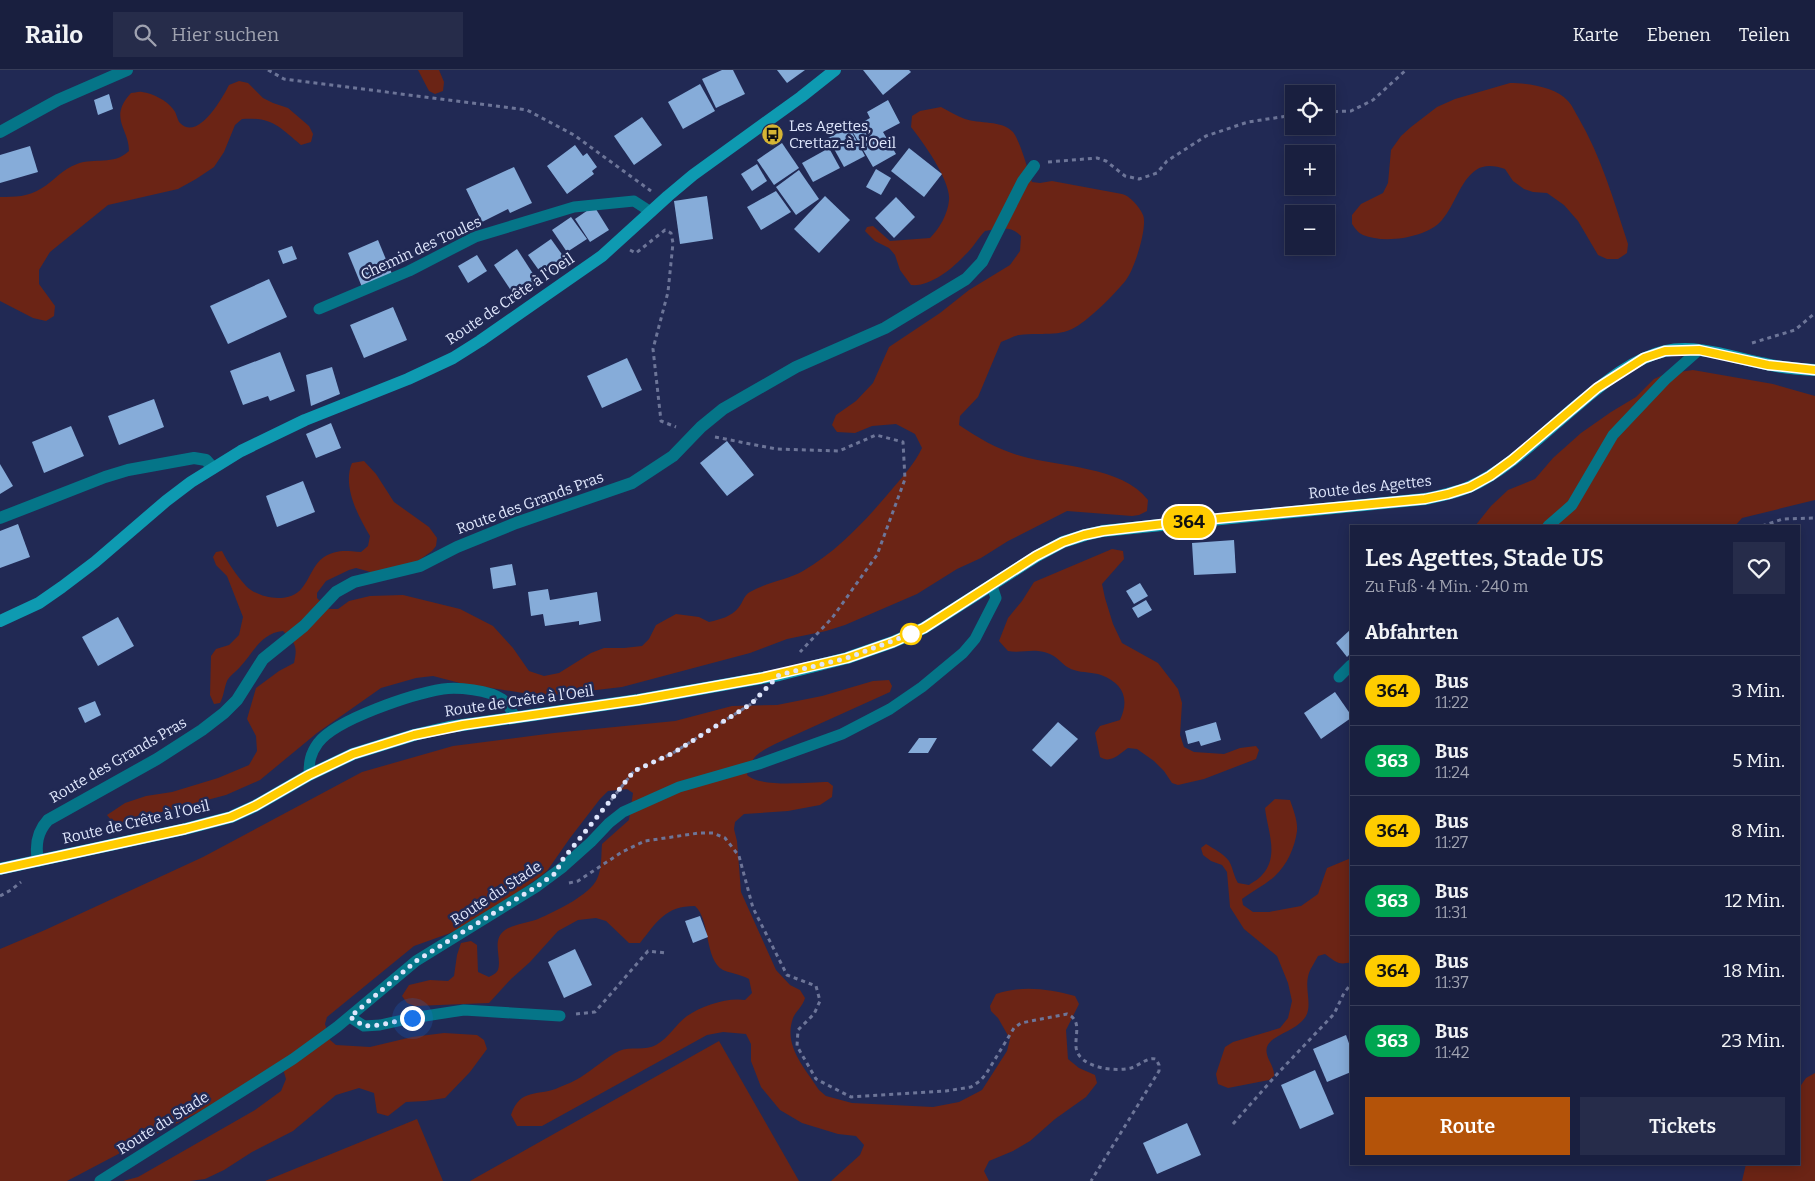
<!DOCTYPE html>
<html lang="de">
<meta charset="utf-8">
<style>
body{margin:0;font-family:Bitter,serif;background:#262c4a;color:#f1f3f6;height:100vh;display:flex;flex-direction:column;font-size:19px;white-space:nowrap}
*{box-sizing:border-box;margin:0}
p{font-size:16px;color:#9fa2b0}
.icon{flex:none;width:28px;height:28px;fill:none;stroke:currentColor;stroke-width:2;stroke-linecap:round;stroke-linejoin:round}
.map{position:relative;flex:1;overflow:hidden}
.panel{position:absolute;left:1350px;top:455px;width:450px;height:640px;display:flex;flex-direction:column;background:#191f3f;border-radius:0px;box-shadow:0 2px 12px #0003,0 0 0 1px #373d59}
.panel>*{flex:none}
.badge{padding:0 10px;border-radius:16px;font-size:18px;line-height:32px}
.fabs{position:absolute;left:1285px;top:15px;display:grid;gap:10px}
.fabs a{display:grid;place-items:center;width:50px;height:50px;border-radius:0px;background:#191f3f;box-shadow:0 2px 12px #0003,0 0 0 1px #373d59;font-size:25px}
.you{position:absolute;width:25px;height:25px;margin:-12px;border:4px solid #fff;border-radius:50%;background:#1a73e8;box-shadow:0 0 0 8px #1a73e833}
.map>.badge{position:absolute;translate:-50% -50%;box-shadow:0 0 0 2px #fff}
h2{padding:0 15px;font-size:19px;line-height:45px}
.round{display:grid;place-items:center;flex:none;width:52px;height:52px;border-radius:0px;background:#262c4a}
.summary{display:flex;align-items:center;justify-content:space-between;height:85px;padding:0 15px}
h1{font-size:24px;font-weight:600;line-height:38px}
.primary-button{display:flex;gap:10px;margin-top:auto;padding:10px 15px}
.primary-button a{flex:1;height:58px;border-radius:0px;background:#b45309;color:#fff;font-size:20px;font-weight:600;line-height:58px;text-align:center}
.primary-button a+a{background:#262c4a;color:#f1f3f6}
ul{padding:0;list-style:none}
li{display:flex;align-items:center;gap:15px;height:70px;padding:0 15px;border-top:1px solid #373d59}
li div{flex:1}
li b{display:block;font-size:19px}
li em{font-style:normal}
li .badge{min-width:55px;font-weight:700;text-align:center}
header{display:flex;align-items:center;gap:30px;box-sizing:border-box;height:70px;padding:0 25px;background:#191f3f;border-bottom:1px solid #373d59}
header strong{font-size:24px}
nav{display:flex;gap:28px;margin-inline-start:auto;font-size:18px}
.search{width:350px;height:45px;background:#262c4a;display:flex;align-items:center;gap:12px;box-sizing:border-box;padding:0 18px;border-radius:0px;color:#9fa2b0;font-size:19px}
.map>svg:first-child{display:block}
.green{fill:#6b2415}
.building{fill:#86acd9}
.lines{fill:none;stroke-linecap:round;stroke-linejoin:round}
.path{stroke:#6d7598;stroke-width:3;stroke-dasharray:4 4;stroke-linecap:butt}
.lane{stroke:#057588;stroke-width:11}
.street{stroke:#057588;stroke-width:12}
.secondary{stroke:#0e9ab1;stroke-width:12}
.line-casing{stroke:#fff;stroke-width:11}
.line{stroke:#fc0;stroke-width:8}
.walk{stroke:#dfe6fc;stroke-width:5;stroke-dasharray:0 9}
.stop-dot{fill:#fff;stroke:#fc0;stroke-width:2.5}
.labels{text-anchor:middle;dominant-baseline:central;stroke-width:5;stroke-linejoin:round;paint-order:stroke}
.poi-label{font-size:15px;fill:#dfe6fc;stroke:#212954;text-anchor:start}
.street-label{font-size:15px;fill:#dfe6fc;stroke:#212954}
</style>
<header>
<strong>Railo</strong>
<div class="search"><svg class="icon" aria-label="search" viewBox="0 0 24 24"><circle cx="10" cy="10" r="6"/><path d="M15 15l6 6"/></svg>Hier suchen</div>
<nav><a>Karte</a><a>Ebenen</a><a>Teilen</a></nav>
</header>
<div class="map">
<svg width="1815" height="1111" viewBox="0 0 1815 1111">
<rect width="100%" height="100%" fill="#212954"/>
<g class="green">
<polygon points="418,0 439,0 444,12 443,21 435,24 429,21"/>
<path d="M239 11 248 13 263 28 273 33 288 38 309 56 313 64 311 72 301 75C279 57 273 47 242 49L235 55 224 82 214 97 196 109 178 119 108 135 50 182 39 200V214L55 236 54 246 46 251 33 248 0 231V127C15 127 28 127 42 118 54 111 62 99 77 94 95 87 113 96 129 81 129 58 108 48 131 23 134 23 139 21 142 22 153 23 167 31 173 39 177 43 177 50 180 53 198 72 223 27 229 15Z"/>
<path d="M1510 13C1528 13 1556 17 1568 31 1572 35 1575 42 1578 47 1601 86 1614 131 1628 174L1627 183 1618 189H1607L1598 185 1578 151 1564 135 1547 123 1533 122 1524 119 1513 111 1505 99C1495 96 1485 94 1476 100 1460 111 1455 135 1442 150 1427 168 1384 174 1363 165 1358 163 1355 158 1352 154V145L1361 134 1383 123 1388 113 1391 80 1401 66 1411 57 1437 37 1455 29Z"/>
<path d="M941 37C949 41 957 46 965 49 979 54 1002 50 1013 62 1021 73 1027 98 1032 112L1040 113 1052 111 1122 124C1130 126 1139 136 1143 145 1148 157 1134 200 1126 210 1116 223 1086 253 1072 259 1055 267 1037 262 1019 265 1013 266 1007 270 1001 272L978 327 960 346 959 355C978 368 999 380 1021 386 1059 397 1122 396 1148 430L1147 441 1139 445 1132 446 1067 441 1008 471 981 488 957 499 917 524 845 555 826 561 787 569 750 583 622 617 553 625 523 623 460 613 433 606 416 608 381 618 317 663 260 710 226 725 124 752 111 750 107 745 125 733 146 726 172 722 218 708 249 695 257 681 256 666 247 649 256 618 279 601 294 593C298 575 295 573 283 561 261 563 254 582 240 597 236 602 229 606 227 611 224 618 224 626 220 633L214 634 210 625 211 586 216 579 229 575 239 565 243 547 227 506 216 495 213 487 216 482 222 481C228 493 237 506 246 516 259 529 290 534 302 518 309 510 314 493 324 487 338 479 345 481 361 482L368 476 370 466C358 446 342 416 352 393L364 391 376 404 394 432 429 457 437 468 436 476 432 481 400 504 385 506 356 498 349 500 326 511 317 523V528L328 539H338L349 531 370 526 403 525 460 539 493 556 513 578 529 601 544 606 559 603 591 583 604 578H624L642 576 649 569 656 555 676 544 699 547 709 552C721 549 731 547 739 537 743 532 744 525 750 522 767 512 787 510 803 501 839 480 867 449 893 418 904 405 915 393 922 378L915 364 896 354 872 356 855 363 837 362 832 355 836 345 856 331 873 313 889 277 940 243 969 220 1010 195 1020 181 1021 166C1010 155 1001 159 985 161 978 168 973 178 965 185 952 199 930 217 911 215L900 200 895 185 889 178 875 171 865 161 867 157 873 156 890 171 930 168C939 159 948 144 949 130 951 111 923 72 911 57L912 46 920 41Z"/>
<polygon points="1693,300 1773,314 1815,326 1815,430 1742,448 1735,456 1475,456 1491,436 1508,420 1535,409 1553,388 1581,363 1611,342 1636,327 1654,309 1665,304"/>
<path d="M1112 479 1123 481 1124 489 1102 514 1105 528 1113 554 1122 573 1158 593 1178 619 1182 633 1180 665 1184 677 1194 682 1224 684 1240 678 1256 676 1259 680 1256 689 1204 709 1178 715 1172 713 1164 701 1154 691 1137 679 1128 678C1119 684 1111 694 1100 687L1095 663 1100 656 1120 650C1130 629 1123 613 1101 605 1093 602 1083 603 1074 600 1060 596 1059 583 1038 581 1028 580 1018 583 1008 581L999 571 1008 548 1022 531 1034 512Z"/>
<path d="M889 610 892 616 890 622 775 674C758 683 752 685 747 705 761 718 809 712 828 712L833 716 832 727 820 735 788 741 744 744 735 752 734 759 737 771 741 822 776 900 790 915 800 920 805 928C803 936 796 941 793 948 783 976 805 998 819 1020L826 1026 852 1033 933 1037 959 1032 982 1020 1007 981 1010 969 998 948 991 941 990 936 996 924C1023 915 1048 919 1075 926L1079 934 1066 960 1068 989 1079 998 1095 1005 1097 1013 1086 1027 1055 1049 1030 1071 1013 1081 989 1091 984 1101 989 1111H831L860 1085 864 1075 856 1066 838 1064 802 1053 780 1040 761 1017 751 991V974L746 964 723 962 707 965 542 1056H517L511 1045C520 1017 539 1027 560 1017 567 1014 575 1011 581 1007 594 999 605 988 619 981 630 976 646 981 656 975 669 968 675 955 687 946 701 936 728 927 745 930L752 923 749 909C740 904 729 903 723 900 704 889 711 851 695 836 665 836 657 852 640 873H629L606 851 596 848 578 850 558 861 530 892 511 909 489 933 415 936 407 933 402 926 409 915 430 910 448 911 454 906 457 885 461 873 471 871 477 875 478 902 489 907C492 905 496 904 498 900 502 887 491 870 505 860 514 854 528 853 538 849 554 842 590 825 597 809 602 799 601 785 602 774L629 750 633 723 627 719 608 721 600 729 570 768 547 801 541 806 500 835 456 861 414 876 327 947 325 954 330 970 336 975 370 977 412 967 444 963 477 965 484 970 487 979 470 1002 445 1028 425 1031 406 1032 388 1046 377 1043 374 1023 359 1018 336 1025 293 1061 252 1082 224 1100 205 1109 190 1111H123L138 1107 255 1040 281 1021 286 1009 283 999 162 1061 67 1111H0V879L45 860 203 787 362 702 453 676 554 663 675 651 732 636 777 635 822 626 873 611Z"/>
<path d="M1275 729 1290 730C1293 739 1298 751 1297 761 1295 777 1287 795 1275 806 1265 815 1253 821 1242 829L1243 835 1253 842H1269L1301 836 1318 824 1327 798 1351 788V892C1338 896 1335 891 1325 884L1318 886C1315 892 1309 900 1308 907 1305 919 1312 935 1306 946 1296 962 1272 964 1267 977 1264 987 1275 996 1274 1006L1269 1010 1228 1018 1218 1014 1216 1004 1225 977 1233 972 1280 958 1288 948 1292 931 1288 913 1277 886 1244 859 1230 837 1227 802 1222 795 1211 791 1203 785 1201 778 1206 774C1214 779 1223 783 1229 791 1233 798 1234 807 1238 813L1249 815C1253 812 1259 809 1262 805 1280 786 1267 759 1265 738Z"/>
<polygon points="719,971 799,1111 470,1111"/>
<polygon points="1815,1003 1815,1111 1742,1111 1746,1094 1799,1094 1799,1018 1806,1008"/>
<polygon points="417,1049 443,1111 265,1111"/>
</g>
<g class="building">
<polygon points="722,0 733,0 745,24 716,38 702,9"/>
<polygon points="777,0 805,0 787,13"/>
<polygon points="863,0 909,0 911,2 883,25"/>
<polygon points="700,14 715,41 683,59 668,32"/>
<polygon points="109,24 113,39 98,45 94,30"/>
<polygon points="888,30 900,53 883,62 896,84 873,97 851,59 870,48 867,42"/>
<polygon points="642,47 662,75 634,95 614,66"/>
<polygon points="849,57 865,86 844,97 828,68"/>
<polygon points="782,73 799,98 774,115 757,90"/>
<polygon points="575,75 583,86 587,83 597,97 592,101 594,104 567,124 547,96"/>
<polygon points="30,76 38,102 0,113 0,85"/>
<polygon points="829,78 840,98 813,112 802,93"/>
<polygon points="909,78 942,104 924,127 891,101"/>
<polygon points="757,94 767,111 752,121 741,104"/>
<polygon points="514,97 532,133 510,143 508,139 482,152 466,119"/>
<polygon points="876,99 891,108 881,125 866,117"/>
<polygon points="799,100 819,129 796,145 776,117"/>
<polygon points="776,121 791,142 761,160 747,137"/>
<polygon points="707,126 713,169 680,174 674,131"/>
<polygon points="825,126 850,150 819,183 794,159"/>
<polygon points="896,127 915,147 894,168 875,148"/>
<polygon points="594,136 609,160 590,172 575,149"/>
<polygon points="571,147 587,169 567,182 552,160"/>
<polygon points="551,169 566,190 543,206 528,185"/>
<polygon points="378,170 392,204 362,217 348,183"/>
<polygon points="292,176 297,189 283,194 278,181"/>
<polygon points="517,179 539,213 516,228 494,195"/>
<polygon points="477,185 487,201 468,213 458,196"/>
<polygon points="269,209 287,247 228,274 210,236"/>
<polygon points="393,237 407,270 364,288 350,255"/>
<polygon points="280,282 295,321 270,331 268,326 243,335 230,301"/>
<polygon points="627,288 642,320 602,338 587,306"/>
<polygon points="332,297 340,324 311,336 306,305"/>
<polygon points="154,329 164,357 119,375 108,346"/>
<polygon points="331,353 341,378 316,388 306,364"/>
<polygon points="71,356 84,386 44,403 32,372"/>
<polygon points="727,371 754,405 727,426 700,393"/>
<polygon points="0,394 13,416 0,424"/>
<polygon points="303,411 315,442 277,457 266,426"/>
<polygon points="18,454 30,487 0,498 0,461"/>
<polygon points="1234,470 1236,503 1194,505 1192,473"/>
<polygon points="512,494 516,515 493,519 490,498"/>
<polygon points="1140,513 1148,526 1134,534 1126,521"/>
<polygon points="548,519 550,530 597,522 601,551 579,555 579,551 545,556 543,544 531,546 528,522"/>
<polygon points="1146,530 1152,540 1138,548 1132,538"/>
<polygon points="118,547 134,576 98,596 82,567"/>
<polygon points="1351,559 1351,583 1347,587 1336,573"/>
<polygon points="1335,622 1351,645 1351,648 1321,669 1304,643"/>
<polygon points="95,631 101,645 85,653 78,638"/>
<polygon points="1058,652 1078,669 1051,697 1032,680"/>
<polygon points="1216,652 1221,670 1201,676 1199,671 1188,674 1185,661"/>
<polygon points="919,668 937,668 928,683 908,683"/>
<polygon points="700,846 708,867 693,873 685,851"/>
<polygon points="575,879 592,915 564,928 548,892"/>
<polygon points="1346,965 1351,979 1351,1002 1327,1012 1313,979"/>
<polygon points="1315,1000 1334,1044 1300,1059 1281,1015"/>
<polygon points="1187,1053 1201,1085 1157,1104 1143,1073"/>
</g>
<g class="lines">
<g class="path">
<polyline points="268,0 284,9 527,40 574,65 651,121"/>
<polyline points="1326,42 1351,41 1373,30 1406,0"/>
<polyline points="1048,92 1097,88 1106,91 1125,106 1139,109 1157,103 1167,91 1206,66 1248,52 1294,45"/>
<polyline points="630,180 636,183 665,160 671,163 673,173 668,222 653,279 661,351 676,357"/>
<polyline points="1752,273 1795,260 1815,243"/>
<polyline points="715,367 776,379 839,381 876,365 903,372 905,409 877,485 832,548 800,582"/>
<polyline points="1762,456 1783,449 1815,448"/>
<polyline points="611,730 634,701 673,683 751,634 760,625"/>
<path d="M569 813 578 811 622 782 645 771 699 763H713L725 768 739 786 753 838 787 905 816 916 820 931 814 944 798 960 797 976 816 1009 851 1027 946 1021 971 1017 980 1011 986 1004 1014 958 1021 953 1067 944C1082 950 1075 964 1076 977 1078 998 1115 1002 1131 998 1140 995 1147 987 1156 989L1159 995V1001L1091 1111"/>
<polyline points="0,826 11,820 21,812"/>
<polyline points="576,944 595,942 648,881 666,883"/>
<polyline points="1233,1054 1279,1002 1334,944 1344,923 1351,914"/>
</g>
<g class="lane">
<polyline points="319,239 409,201 475,167 574,137 634,131 651,142"/>
<polyline points="1548,456 1572,435 1613,365 1665,310 1699,280"/>
<polyline points="1339,607 1351,595"/>
<path d="M309 705C309 692 310 684 318 673 336 649 413 624 443 619 458 617 489 620 502 629 507 632 512 642 515 647"/>
<polyline points="350,947 364,956 380,955 412,948 464,940 560,946"/>
<polyline points="100,1111 293,989 337,957 416,891 536,817 563,797 591,772 609,753 623,742 679,717 759,694 842,664 890,639 922,617 963,583 975,569 996,528 992,516"/>
</g>
<g class="street">
<polyline points="0,62 58,30 127,0"/>
<polyline points="0,448 105,407 128,400 194,388 206,390 213,398"/>
<path d="M38 791C35 775 37 762 48 750L157 689 202 660 224 643 237 630 263 589 304 556 336 522 354 512 420 496 457 477 516 453 632 413 673 386 701 357 723 339 796 297 885 258 966 209 982 192 1023 111 1034 96"/>
</g>
<g class="secondary">
<polyline points="0,551 39,533 62,517 95,492 166,431 191,412 241,381 305,350 408,309 453,288 480,271 602,186 668,126 693,105 801,27 835,0"/>
<path d="M0 799 185 759 231 747 255 736 309 705 353 684 414 665 449 657 638 630 779 605 847 588 893 572 924 558 1037 486 1063 472 1085 465 1103 461 1181 453 1425 429C1440 426 1455 423 1469 417 1508 400 1548 359 1581 332 1605 312 1634 288 1665 281 1698 274 1734 288 1766 294 1782 298 1799 299 1815 300"/>
</g>
</g>
<g class="lines">
<defs>
<polyline id="line" points="0,799 185,759 231,747 255,736 309,705 353,684 414,665 463,655 638,630 761,608 847,588 893,572 924,558 1036,486 1063,472 1084,465 1103,461 1181,452 1425,429 1448,424 1470,417 1490,406 1512,390 1597,318 1644,288 1665,281 1699,280 1768,295 1815,300"/>
</defs>
<use href="#line" class="line-casing"/>
<use href="#line" class="line"/>
<polyline class="walk" points="412,948 380,955 364,956 350,947 416,891 536,817 557,802 560,793 634,701 673,683 751,634 779,605 847,588 911,564"/>
</g>
<defs>
<symbol id="bus-disc" viewBox="-11 -11 22 22"><circle r="9.5" fill="#d6b534" stroke="#212954"/><path d="M-5-6H5V4H4V6H2V4H-2V6H-4V4H-5ZM-3.5-4V0h7V-4ZM-3.5 1.2v1.5H-2V1.2ZM2 1.2v1.5H3.5V1.2Z" fill="#111"/></symbol>
</defs>
<g fill-rule="evenodd">
<use href="#bus-disc" x="760" y="52" width="25" height="25"/>
</g>
<circle class="stop-dot" cx="911" cy="564" r="10"/>
<g class="labels">
<g class="poi-label">
<text x="789" y="56">Les Agettes,<tspan x="789" dy="17">Crettaz-à-l'Oeil</tspan></text>
</g>
<g class="street-label">
<text transform="translate(421 178) rotate(-25)">Chemin des Toules</text>
<text transform="translate(510 229) rotate(-34)">Route de Crête à l'Oeil</text>
<text transform="translate(1370 417) rotate(-6)">Route des Agettes</text>
<text transform="translate(530 433) rotate(-20)">Route des Grands Pras</text>
<text transform="translate(519 631) rotate(-8)">Route de Crête à l'Oeil</text>
<text transform="translate(118 690) rotate(-30)">Route des Grands Pras</text>
<text transform="translate(136 752) rotate(-13)">Route de Crête à l'Oeil</text>
<text transform="translate(496 823) rotate(-33)">Route du Stade</text>
<text transform="translate(163 1053) rotate(-32)">Route du Stade</text>
</g>
</g>
</svg>
<div class="fabs">
<a><svg class="icon" aria-label="locate" viewBox="0 0 24 24"><circle cx="12" cy="12" r="6"/><path d="M12 2v4M12 18v4M2 12h4M18 12h4"/></svg></a>
<a>+</a>
<a>−</a>
</div>
<div class="you" style="left:412px;top:948px"></div>
<b class="badge" style="left:1189px;top:452px;background:#fc0;color:#111">364</b>
<section class="panel">
<div class="summary"><div><h1>Les Agettes, Stade US</h1><p>Zu Fuß · 4 Min. · 240 m</p></div><a class="round"><svg class="icon" aria-label="heart" viewBox="0 0 24 24"><path d="M12 20l-8-8c-3-5 5-10 8-4 3-6 11-1 8 4z"/></svg></a></div>
<h2>Abfahrten</h2>
<ul>
<li><span class="badge" style="background:#fc0;color:#111">364</span><div><b>Bus</b><p>11:22</p></div><em>3 Min.</em></li>
<li><span class="badge" style="background:#00a651;color:#fff">363</span><div><b>Bus</b><p>11:24</p></div><em>5 Min.</em></li>
<li><span class="badge" style="background:#fc0;color:#111">364</span><div><b>Bus</b><p>11:27</p></div><em>8 Min.</em></li>
<li><span class="badge" style="background:#00a651;color:#fff">363</span><div><b>Bus</b><p>11:31</p></div><em>12 Min.</em></li>
<li><span class="badge" style="background:#fc0;color:#111">364</span><div><b>Bus</b><p>11:37</p></div><em>18 Min.</em></li>
<li><span class="badge" style="background:#00a651;color:#fff">363</span><div><b>Bus</b><p>11:42</p></div><em>23 Min.</em></li>
</ul>
<div class="primary-button"><a>Route</a><a>Tickets</a></div>
</section>
</div>
